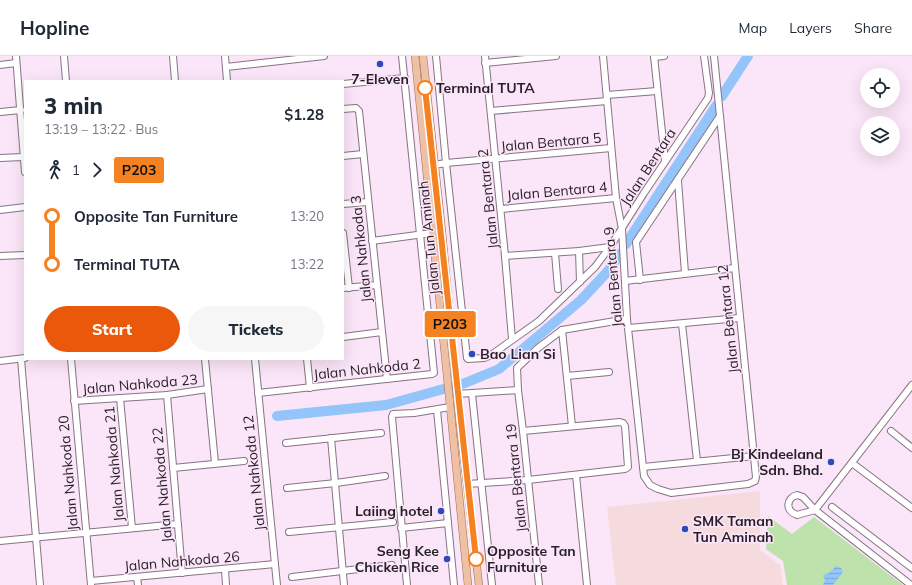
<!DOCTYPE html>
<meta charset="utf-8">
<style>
body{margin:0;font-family:Mulish,sans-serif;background:#f6f6f7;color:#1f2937;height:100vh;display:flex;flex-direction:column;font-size:15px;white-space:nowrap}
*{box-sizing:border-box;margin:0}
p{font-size:13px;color:#747a83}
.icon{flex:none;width:22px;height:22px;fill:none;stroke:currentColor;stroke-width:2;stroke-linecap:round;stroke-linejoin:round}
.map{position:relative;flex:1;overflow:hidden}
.drawer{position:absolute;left:24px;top:24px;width:320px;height:280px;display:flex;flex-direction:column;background:#fff;border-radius:0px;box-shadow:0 4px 16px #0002}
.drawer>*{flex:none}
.badge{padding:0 8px;border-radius:3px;font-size:14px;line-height:26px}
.fabs{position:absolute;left:860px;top:12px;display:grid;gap:8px}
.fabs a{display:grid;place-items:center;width:40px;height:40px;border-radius:50%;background:#fff;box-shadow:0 4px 16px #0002;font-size:20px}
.map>.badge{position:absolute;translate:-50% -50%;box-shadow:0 0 0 2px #fff}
.legs{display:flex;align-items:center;gap:6px;height:44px;padding:0 20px;font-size:13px}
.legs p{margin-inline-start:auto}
.headline{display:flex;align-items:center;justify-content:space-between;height:68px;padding:0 20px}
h1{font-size:22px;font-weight:800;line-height:30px}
.cta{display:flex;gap:8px;margin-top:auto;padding:8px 20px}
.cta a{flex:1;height:46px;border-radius:24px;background:#ea580c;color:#fff;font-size:16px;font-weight:800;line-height:46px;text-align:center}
.cta a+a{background:#f6f6f7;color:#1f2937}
ul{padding:0 20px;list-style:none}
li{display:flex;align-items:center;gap:14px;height:48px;font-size:15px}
li i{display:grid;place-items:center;width:6px;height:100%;margin:0 5px;background:currentColor}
li i::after{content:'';width:10px;height:10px;margin:-5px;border:3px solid;border-radius:50%;background:#fff}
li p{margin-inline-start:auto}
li:first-child i{background:linear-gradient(#0000 50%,currentColor 0)}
li:last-child i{background:linear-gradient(currentColor 50%,#0000 0)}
header{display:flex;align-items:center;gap:24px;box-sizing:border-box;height:56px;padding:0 20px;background:#fff;border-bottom:1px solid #e0e1e3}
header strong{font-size:19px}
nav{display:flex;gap:22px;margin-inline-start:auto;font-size:14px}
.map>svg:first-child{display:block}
.education{fill:#f6dbde}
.green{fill:#bde2ab}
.water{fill:url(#water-rules)}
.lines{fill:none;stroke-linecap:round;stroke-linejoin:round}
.river{stroke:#93c5fb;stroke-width:10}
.minor-casing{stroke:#877385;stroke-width:8}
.major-casing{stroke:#a26d51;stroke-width:8}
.minor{stroke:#fff;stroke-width:6}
.major{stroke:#efc1a4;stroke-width:7}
.line-1-casing{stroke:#fff;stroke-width:9}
.line-1{stroke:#f58220;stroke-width:6}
.poi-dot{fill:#2e49b9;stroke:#fbe5f8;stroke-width:1.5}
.stop-1-dot{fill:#fff;stroke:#f58220;stroke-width:2}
.labels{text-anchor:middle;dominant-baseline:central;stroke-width:3;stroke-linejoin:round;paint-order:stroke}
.poi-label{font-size:14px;font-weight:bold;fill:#271f27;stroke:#fbe5f8;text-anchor:end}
.stop-label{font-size:14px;font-weight:bold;fill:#271f27;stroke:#fbe5f8;text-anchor:start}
.street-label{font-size:14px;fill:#271f27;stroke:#fbe5f8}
</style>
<header>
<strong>Hopline</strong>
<nav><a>Map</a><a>Layers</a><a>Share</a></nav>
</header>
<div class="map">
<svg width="912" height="529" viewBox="0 0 912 529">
<defs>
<pattern id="water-rules" width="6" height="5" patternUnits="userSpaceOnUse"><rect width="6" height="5" fill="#93c5fb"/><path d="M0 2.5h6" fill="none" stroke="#7fa9d7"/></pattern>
</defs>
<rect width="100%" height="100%" fill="#fbe5f8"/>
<polygon class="education" points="760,435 760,494 780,509 783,529 616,529 607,451"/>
<polygon class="green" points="768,460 792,478 814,461 903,529 787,529 783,505 766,493"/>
<polygon class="water" points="836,510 841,512 843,516 833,529 823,529 825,524 823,519 829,517"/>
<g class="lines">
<g class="river">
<polyline points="722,40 748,0"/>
<polyline points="626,188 716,50"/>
<polyline points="277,360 386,349 465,327 499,313 581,244 609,214 619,198"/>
</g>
<defs>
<g id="minor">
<polyline points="16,0 25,116"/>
<polyline points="64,0 66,25"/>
<polyline points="173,0 175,25"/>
<polyline points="225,0 227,25"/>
<polyline points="436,0 446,107 611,92"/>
<polyline points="485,0 505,200 512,283"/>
<polyline points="603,0 616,142 622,173 627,263 643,411 644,420 650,429 658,433 671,437 748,428 755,425 756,421 714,0"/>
<polyline points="654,0 665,105"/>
<polyline points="654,1 664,0"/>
<polyline points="485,7 556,0"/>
<polyline points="0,9 16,7"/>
<polyline points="226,11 324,0"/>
<polyline points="343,28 405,22"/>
<polyline points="607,39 657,35"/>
<polyline points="343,53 356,52 359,55 387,323"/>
<polyline points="491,55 607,45"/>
<polyline points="0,56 21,54"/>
<polyline points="343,100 363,98"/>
<polyline points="0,102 23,101"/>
<polyline points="434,109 446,107 467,302 468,303 484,302 491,299 539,265 595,211 610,191 644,137 708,42 709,37 704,0"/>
<polyline points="678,125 685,217"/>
<polyline points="343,148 368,146"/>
<polyline points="501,153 616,142"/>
<polyline points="0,154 25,151"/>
<polyline points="343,177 349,232"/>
<polyline points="372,185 432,177"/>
<polyline points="579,195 580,226"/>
<polyline points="555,197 558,233"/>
<polyline points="0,200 25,199"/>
<polyline points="505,200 579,195 610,191"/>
<polyline points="640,224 636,186 720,60"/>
<polyline points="625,225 735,212"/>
<polyline points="343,232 377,229"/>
<polyline points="682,268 697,405"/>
<polyline points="629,272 739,262"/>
<polyline points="562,274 572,370"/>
<polyline points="343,281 382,276"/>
<polyline points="21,303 40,529"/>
<polyline points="71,303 91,529"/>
<polyline points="205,303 215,407"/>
<polyline points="255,303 277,529"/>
<polyline points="307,303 310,332"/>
<polyline points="0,305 25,302"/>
<polyline points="567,320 609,316"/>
<polyline points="258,337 432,318 434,317 402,0"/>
<polyline points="457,338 518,334"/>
<polyline points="472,338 492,529"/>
<polyline points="167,339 182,517"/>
<polyline points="120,342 132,472"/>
<polyline points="74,345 167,339 208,333"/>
<polyline points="437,354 454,529"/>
<polyline points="891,375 912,392"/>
<polyline points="331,382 344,529"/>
<polyline points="286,387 381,377"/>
<polyline points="852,407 912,452"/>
<polyline points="643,411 754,400"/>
<polyline points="173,412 244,405"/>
<polyline points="576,419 587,529"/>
<polyline points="467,428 528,424 625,413 628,411 625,370 623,367 620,366 523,375"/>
<polyline points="287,432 336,427 385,420"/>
<path d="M797 439 803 441 815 454 797 459C785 455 786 442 797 439Z"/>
<polyline points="832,451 912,512"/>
<polyline points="401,472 448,467"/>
<polyline points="289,476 393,466"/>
<polyline points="0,485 178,468"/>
<polyline points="225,513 226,529"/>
<polyline points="137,521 138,529"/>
<polyline points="292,521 392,509"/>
<polyline points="91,525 275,508"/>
<polyline points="407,529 392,361 393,358 414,357 450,351"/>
<polyline points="539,529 523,375 518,334 517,312 538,292 562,274 627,263"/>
<polyline points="911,529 815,454 912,329"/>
</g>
<g id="major">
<polyline points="415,0 468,529"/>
<polyline points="423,0 442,176 460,369 479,529"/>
</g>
</defs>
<use href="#minor" class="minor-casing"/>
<use href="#major" class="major-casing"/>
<use href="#minor" class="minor"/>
<use href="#major" class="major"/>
</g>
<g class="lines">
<defs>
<path id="line-1" d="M425 32C443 189 458 346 476 503"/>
</defs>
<use href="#line-1" class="line-1-casing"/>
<use href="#line-1" class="line-1"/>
</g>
<g class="poi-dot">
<circle cx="380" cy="8" r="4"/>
<circle cx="472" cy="298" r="4"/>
<circle cx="831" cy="406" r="4"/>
<circle cx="441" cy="455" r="4"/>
<circle cx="685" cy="473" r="4"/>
<circle cx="447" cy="503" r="4"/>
</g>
<g class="stop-1-dot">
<circle cx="425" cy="32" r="7"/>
<circle cx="476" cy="503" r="7"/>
</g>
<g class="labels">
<g class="poi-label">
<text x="380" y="23" text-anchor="middle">7-Eleven</text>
<text x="480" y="298" text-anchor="start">Bao Lian Si</text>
<text x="823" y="398">Bj Kindeeland<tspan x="823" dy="16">Sdn. Bhd.</tspan></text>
<text x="433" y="455">Laiing hotel</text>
<text x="693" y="465" text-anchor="start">SMK Taman<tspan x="693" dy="16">Tun Aminah</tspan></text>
<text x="439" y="495">Seng Kee<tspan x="439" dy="16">Chicken Rice</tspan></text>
</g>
<g class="stop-label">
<text x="436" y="32">Terminal TUTA</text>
<text x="487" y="495">Opposite Tan<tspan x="487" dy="16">Furniture</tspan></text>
</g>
<g class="street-label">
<text transform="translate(551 86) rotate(-5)">Jalan Bentara 5</text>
<text transform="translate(648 111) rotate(-57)">Jalan Bentara</text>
<text transform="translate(557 135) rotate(-5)">Jalan Bentara 4</text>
<text transform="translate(488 143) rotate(-96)">Jalan Bentara 2</text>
<text transform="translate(429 182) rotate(-96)">Jalan Tun Aminah</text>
<text transform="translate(361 193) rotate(-96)">Jalan Nahkoda 3</text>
<text transform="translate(613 221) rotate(-95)">Jalan Bentara 9</text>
<text transform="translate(728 263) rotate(-96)">Jalan Bentara 12</text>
<text transform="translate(367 313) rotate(-6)">Jalan Nahkoda 2</text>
<text transform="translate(140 328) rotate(-5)">Jalan Nahkoda 23</text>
<text transform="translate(114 408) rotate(-95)">Jalan Nahkoda 21</text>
<text transform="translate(68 417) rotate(-95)">Jalan Nahkoda 20</text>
<text transform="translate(254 417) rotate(-96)">Jalan Nahkoda 12</text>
<text transform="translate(516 422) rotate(-96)">Jalan Bentara 19</text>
<text transform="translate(162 429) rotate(-95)">Jalan Nahkoda 22</text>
<text transform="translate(182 505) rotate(-5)">Jalan Nahkoda 26</text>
</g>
</g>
</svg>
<div class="fabs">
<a><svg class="icon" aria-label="locate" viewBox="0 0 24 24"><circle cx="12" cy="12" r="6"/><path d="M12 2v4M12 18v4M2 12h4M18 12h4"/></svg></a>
<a><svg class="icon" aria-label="layers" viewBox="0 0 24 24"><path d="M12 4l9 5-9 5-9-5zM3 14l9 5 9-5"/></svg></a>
</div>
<b class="badge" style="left:450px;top:268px;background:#f58220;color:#111">P203</b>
<section class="drawer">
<div class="headline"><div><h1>3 min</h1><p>13:19 – 13:22 · Bus</p></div><b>$1.28</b></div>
<div class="legs"><svg class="icon" aria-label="walk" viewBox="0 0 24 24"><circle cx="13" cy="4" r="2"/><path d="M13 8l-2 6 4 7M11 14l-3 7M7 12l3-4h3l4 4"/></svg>1<svg class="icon" aria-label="forward" viewBox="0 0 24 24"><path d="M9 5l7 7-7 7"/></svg><b class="badge" style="background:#f58220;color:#111">P203</b></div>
<ul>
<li><i style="color:#f58220"></i><b>Opposite Tan Furniture</b><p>13:20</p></li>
<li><i style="color:#f58220"></i><b>Terminal TUTA</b><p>13:22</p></li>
</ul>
<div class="cta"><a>Start</a><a>Tickets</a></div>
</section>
</div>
